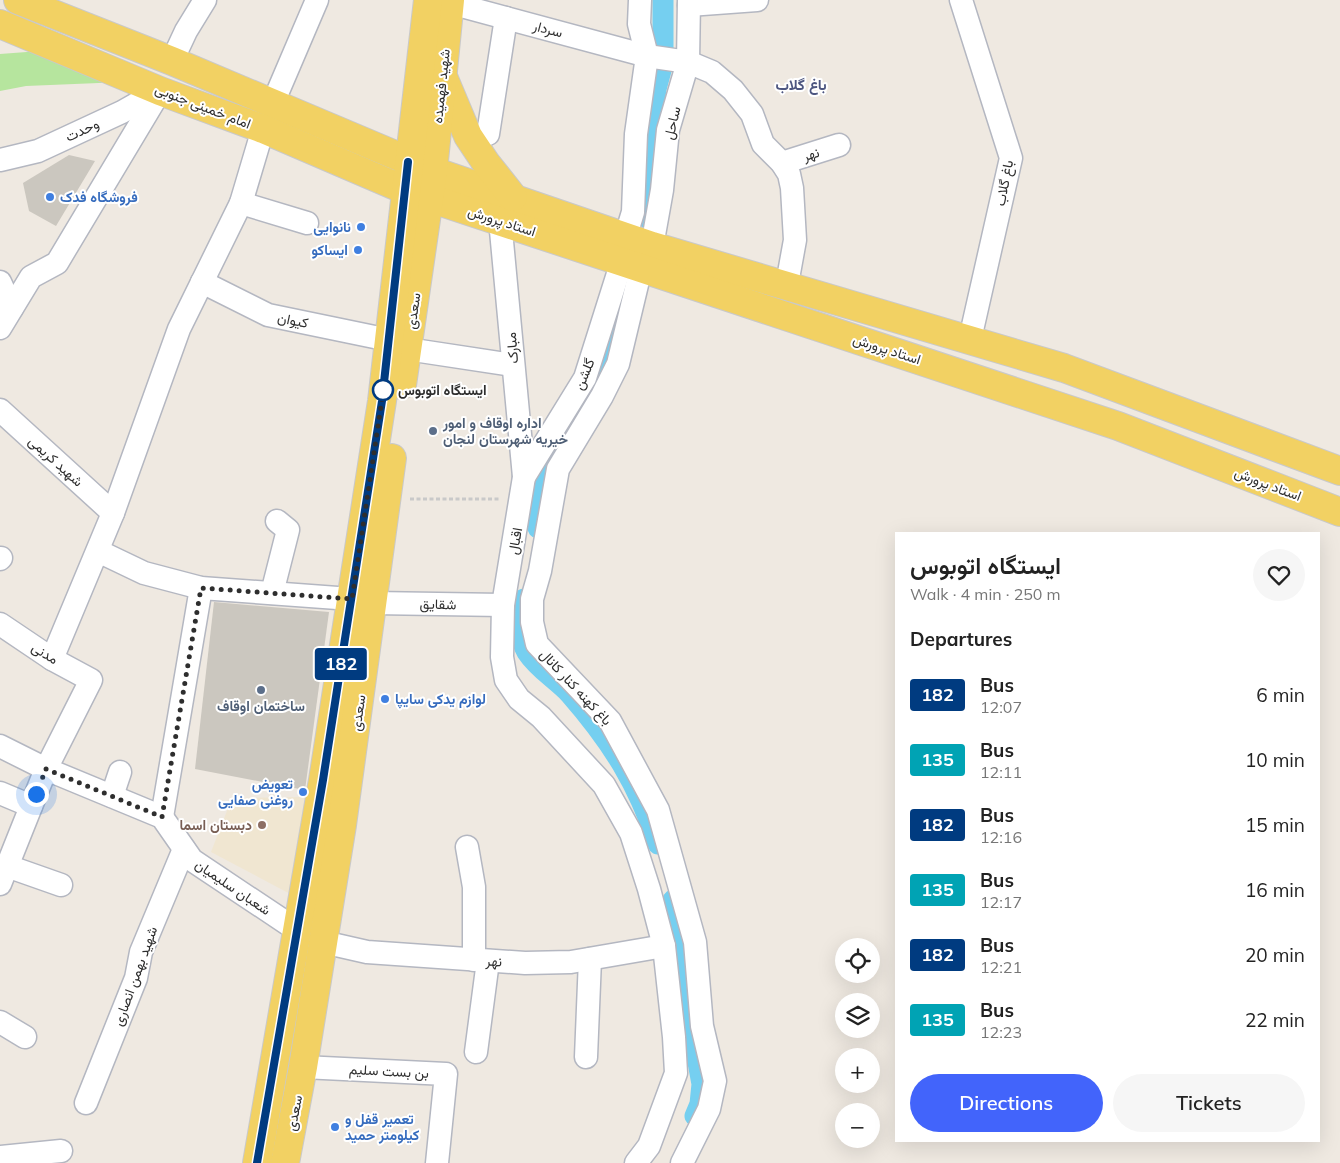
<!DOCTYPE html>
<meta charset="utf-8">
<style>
body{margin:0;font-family:Mulish,Vazirmatn,sans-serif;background:#f6f6f6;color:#222;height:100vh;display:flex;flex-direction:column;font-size:19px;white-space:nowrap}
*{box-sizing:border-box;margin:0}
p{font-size:16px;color:#767676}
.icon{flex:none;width:28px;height:28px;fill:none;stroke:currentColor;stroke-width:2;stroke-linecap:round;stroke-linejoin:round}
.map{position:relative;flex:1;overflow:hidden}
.details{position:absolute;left:895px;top:532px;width:425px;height:610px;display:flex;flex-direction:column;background:#fff;border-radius:0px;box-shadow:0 5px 20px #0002}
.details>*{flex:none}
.badge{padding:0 10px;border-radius:4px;font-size:18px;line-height:32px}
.fabs{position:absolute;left:835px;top:938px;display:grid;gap:10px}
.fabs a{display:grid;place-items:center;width:45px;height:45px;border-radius:50%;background:#fff;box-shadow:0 5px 20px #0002;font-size:25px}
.you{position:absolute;width:25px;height:25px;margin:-12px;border:4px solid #fff;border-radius:50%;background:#1a73e8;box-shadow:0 0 0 8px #1a73e833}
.map>.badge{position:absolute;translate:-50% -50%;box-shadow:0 0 0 2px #fff}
h2{padding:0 15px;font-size:19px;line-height:45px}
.round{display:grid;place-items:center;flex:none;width:52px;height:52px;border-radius:26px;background:#f6f6f6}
.head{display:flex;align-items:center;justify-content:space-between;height:85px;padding:0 15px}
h1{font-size:24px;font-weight:600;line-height:38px}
.cta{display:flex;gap:10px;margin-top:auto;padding:10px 15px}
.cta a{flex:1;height:58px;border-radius:30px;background:#4264fb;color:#fff;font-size:20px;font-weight:600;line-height:58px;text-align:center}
.cta a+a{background:#f6f6f6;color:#222}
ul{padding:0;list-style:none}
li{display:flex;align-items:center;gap:15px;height:65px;padding:0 15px}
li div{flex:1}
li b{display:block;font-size:19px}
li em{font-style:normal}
li .badge{min-width:55px;font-weight:700;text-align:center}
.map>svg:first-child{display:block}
.education{fill:#f0e6d1}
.green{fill:#b6e59e}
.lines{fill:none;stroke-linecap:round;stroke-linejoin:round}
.canal{stroke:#75cff0;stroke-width:21}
.building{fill:#cbc7bf}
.minor-casing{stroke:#b4b7c1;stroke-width:25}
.major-casing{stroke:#c9c9c9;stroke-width:30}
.path{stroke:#c9c9c9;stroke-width:3;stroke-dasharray:4 2.5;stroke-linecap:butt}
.minor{stroke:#fff;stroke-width:22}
.major{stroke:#f2d163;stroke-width:28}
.line-casing{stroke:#fff;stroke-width:11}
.line{stroke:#003b80;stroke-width:8}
.walk{stroke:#2e2e2e;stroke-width:5;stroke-dasharray:0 9}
.shop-dot{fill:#3f7fe0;stroke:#fff;stroke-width:2}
.stop-dot{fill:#fff;stroke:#003b80;stroke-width:2.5}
.service-dot{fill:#5c6f8a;stroke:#fff;stroke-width:2}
.education-dot{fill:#8d6e63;stroke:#fff;stroke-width:2}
.labels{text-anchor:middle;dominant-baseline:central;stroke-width:4;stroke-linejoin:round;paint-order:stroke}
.street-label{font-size:14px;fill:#2e2e2e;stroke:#fff}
.shop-label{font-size:14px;font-weight:bold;fill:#366cbe;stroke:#fff;text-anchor:start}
.stop-label{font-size:14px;font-weight:bold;fill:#2e2e2e;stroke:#fff;text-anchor:start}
.service-label{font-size:14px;font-weight:bold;fill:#4e5e75;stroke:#fff;text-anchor:start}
.education-label{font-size:14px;font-weight:bold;fill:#785e54;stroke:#fff;text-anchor:end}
.neighbourhood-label{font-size:15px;font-weight:bold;fill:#4d5680;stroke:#fff}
</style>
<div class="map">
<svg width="1340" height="1163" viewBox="0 0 1340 1163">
<rect width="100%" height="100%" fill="#efe9e1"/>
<polygon class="education" points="305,797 294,896 211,852 232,798"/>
<polygon class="green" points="40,51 123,82 26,86 0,91 0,54"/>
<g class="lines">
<g class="canal">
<polyline points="641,232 647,207 647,164 651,124 656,89 663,63 663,0"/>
<polyline points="538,528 544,467 571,421 593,390 606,361 618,323"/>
<path d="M524 599C521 615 518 637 527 652 538 669 557 680 570 694 612 742 638 784 658 844"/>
<polyline points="673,900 679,926 693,1035 702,1084 700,1104 695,1116"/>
</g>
</g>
<g class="building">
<polygon points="69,155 95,161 56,226 29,211 23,183"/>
<polygon points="214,602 329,612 305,790 195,769"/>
</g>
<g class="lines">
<defs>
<g id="minor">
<polyline points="961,0 1011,158 970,339"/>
<polyline points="450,3 647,56 688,62 712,72 733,90 752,114 763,144 782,163 789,174 792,188 795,240 787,284"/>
<polyline points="689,5 757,0"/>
<polyline points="172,61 186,31 205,0"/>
<polyline points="273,103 317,0"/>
<polyline points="488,134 506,18"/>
<polyline points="0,160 38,151 122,112 159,91"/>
<polyline points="782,163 839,145"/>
<polyline points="241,203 307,223"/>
<polyline points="500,220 524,477 503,605 502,657 506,680 519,699 541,717 604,785 631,833 649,889 664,946 674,1037 676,1073 649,1146 636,1163"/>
<polyline points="626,235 633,212 636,134 647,56 639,24 640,0"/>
<polyline points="652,246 662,190 668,130 688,62 689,0"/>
<polyline points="641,268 618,364 602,396 558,469 540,571 532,599 532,622 537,644 610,721 658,810 695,942 702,1026 715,1081 709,1109 682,1163"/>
<polyline points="0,282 12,308"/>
<polyline points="202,282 268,315 389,340"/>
<polyline points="0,328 31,277 57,263 160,91"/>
<polyline points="407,349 513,365"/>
<polyline points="0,410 113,513"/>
<polyline points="524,477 585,378 622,261"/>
<polyline points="98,551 144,573 201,588 351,599"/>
<polyline points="0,559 1,558"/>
<polyline points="272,593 288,530 277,521"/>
<polyline points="373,603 503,605"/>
<polyline points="0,624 52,659 91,680 46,769 0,884"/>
<polyline points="52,659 113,513 179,329 241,203 263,129"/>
<polyline points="0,746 46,769 162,817 192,860 297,930"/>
<polyline points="0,793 31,806"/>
<polyline points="112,796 120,772"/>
<polyline points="162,817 201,588"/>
<polyline points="467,847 474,887 474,960"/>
<polyline points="7,866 61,885"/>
<polyline points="323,942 367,952 525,963 571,962 664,946"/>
<polyline points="0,1022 25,1037"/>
<polyline points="476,1052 488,961"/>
<polyline points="586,1057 590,959"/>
<polyline points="303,1067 446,1074 437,1163"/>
<polyline points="86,1103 136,978 141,952 184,849"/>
<polyline points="0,1157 61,1151"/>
</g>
<g id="major">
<polyline points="18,0 172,61 433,171 652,246 1064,368 1340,471"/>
<polyline points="0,24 160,91 263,129 405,190 1118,426 1340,512"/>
<polyline points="444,79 468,136 486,163 513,197"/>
<polyline points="402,385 433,171 450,0"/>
<polyline points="257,1163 323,780 382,401 428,0"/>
<polyline points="285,1163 303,1067 342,825 392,458"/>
</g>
</defs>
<use href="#minor" class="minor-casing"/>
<use href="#major" class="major-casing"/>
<polyline class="path" points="410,499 499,499"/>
<use href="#minor" class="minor"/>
<use href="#major" class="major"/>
</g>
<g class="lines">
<defs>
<polyline id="line" points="257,1163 323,780 382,401 408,162"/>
</defs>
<use href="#line" class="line-casing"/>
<use href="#line" class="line"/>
<polyline class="walk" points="36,794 46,769 162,817 201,588 352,599 384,386 383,390"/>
</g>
<g class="shop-dot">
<circle cx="50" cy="197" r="5"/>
<circle cx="361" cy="227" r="5"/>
<circle cx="358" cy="250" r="5"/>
<circle cx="385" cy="699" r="5"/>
<circle cx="303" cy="792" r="5"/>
<circle cx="335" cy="1127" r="5"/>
</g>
<circle class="stop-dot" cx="383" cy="390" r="10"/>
<g class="service-dot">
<circle cx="433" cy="431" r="5"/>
<circle cx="261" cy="690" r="5"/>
</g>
<circle class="education-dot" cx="262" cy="825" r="5"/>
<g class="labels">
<g class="street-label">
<text transform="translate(548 29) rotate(15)">سردار</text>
<text transform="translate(441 86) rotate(-84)">شهید فهمیده</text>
<text transform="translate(203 106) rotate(21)">امام خمینی جنوبی</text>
<text transform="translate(672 123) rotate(-77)">ساحل</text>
<text transform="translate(82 130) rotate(-25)">وحدت</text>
<text transform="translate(811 154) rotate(-17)">نهر</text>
<text transform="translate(1004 183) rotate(-79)">باغ گلاب</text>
<text transform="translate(502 221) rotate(18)">استاد پرورش</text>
<text transform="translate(413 311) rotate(-82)">سعدی</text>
<text transform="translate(293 320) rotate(12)">کیوان</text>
<text transform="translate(512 348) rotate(-95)">مبارک</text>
<text transform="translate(887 349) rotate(18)">استاد پرورش</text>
<text transform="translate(584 374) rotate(-67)">گلشن</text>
<text transform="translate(56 461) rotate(42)">شهید کریمی</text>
<text transform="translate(1268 484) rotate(21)">استاد پرورش</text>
<text transform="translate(515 541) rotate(-80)">اقبال</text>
<text transform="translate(438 604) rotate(1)">شقایق</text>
<text transform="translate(45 653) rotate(32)">مدنی</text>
<text transform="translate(576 687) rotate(47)">باغ کهنه کنار کانال</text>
<text transform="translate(358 713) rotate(-82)">سعدی</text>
<text transform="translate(233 887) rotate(34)">شعبان سلیمیان</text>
<text transform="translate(494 961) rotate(4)">نهر</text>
<text transform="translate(135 976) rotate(-70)">شهید بهمن انصاری</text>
<text transform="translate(389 1071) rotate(3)">بن بست سلیم</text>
<text transform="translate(294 1113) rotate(-79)">سعدی</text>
</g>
<g class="shop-label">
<text x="60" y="197">فروشگاه فدک</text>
<text x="351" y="227" text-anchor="end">نانوایی</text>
<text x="348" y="250" text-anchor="end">ایساکو</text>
<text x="395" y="699">لوازم یدکی سایپا</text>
<text x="293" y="784" text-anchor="end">تعویض<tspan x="293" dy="16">روغنی صفایی</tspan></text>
<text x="345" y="1119">تعمیر قفل و<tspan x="345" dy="16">کیلومتر حمید</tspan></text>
</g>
<g class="stop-label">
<text x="398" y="390">ایستگاه اتوبوس</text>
</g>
<g class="service-label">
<text x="443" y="423">اداره اوقاف و امور<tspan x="443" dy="16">خیریه شهرستان لنجان</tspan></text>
<text x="261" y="706" text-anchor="middle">ساختمان اوقاف</text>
</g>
<g class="education-label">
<text x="252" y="825">دبستان اسما</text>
</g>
<g class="neighbourhood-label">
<text x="801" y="84">باغ گلاب</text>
</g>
</g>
</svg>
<div class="fabs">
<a><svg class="icon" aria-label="locate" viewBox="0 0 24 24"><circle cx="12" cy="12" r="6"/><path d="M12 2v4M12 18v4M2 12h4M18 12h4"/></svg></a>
<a><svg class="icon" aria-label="layers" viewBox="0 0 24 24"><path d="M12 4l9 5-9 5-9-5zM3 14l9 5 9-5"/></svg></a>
<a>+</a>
<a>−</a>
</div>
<div class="you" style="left:36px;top:794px"></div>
<b class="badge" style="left:341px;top:664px;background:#003b80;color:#fff">182</b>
<section class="details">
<div class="head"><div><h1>ایستگاه اتوبوس</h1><p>Walk · 4 min · 250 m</p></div><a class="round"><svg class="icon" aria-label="heart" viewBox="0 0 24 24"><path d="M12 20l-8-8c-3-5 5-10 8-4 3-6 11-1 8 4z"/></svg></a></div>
<h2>Departures</h2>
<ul>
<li><span class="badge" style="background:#003b80;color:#fff">182</span><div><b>Bus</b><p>12:07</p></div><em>6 min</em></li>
<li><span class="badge" style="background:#00a3b4;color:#fff">135</span><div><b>Bus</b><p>12:11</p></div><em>10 min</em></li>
<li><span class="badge" style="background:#003b80;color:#fff">182</span><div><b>Bus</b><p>12:16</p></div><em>15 min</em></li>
<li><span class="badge" style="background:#00a3b4;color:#fff">135</span><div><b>Bus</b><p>12:17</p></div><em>16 min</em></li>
<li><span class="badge" style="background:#003b80;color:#fff">182</span><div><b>Bus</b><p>12:21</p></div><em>20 min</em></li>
<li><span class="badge" style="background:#00a3b4;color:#fff">135</span><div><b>Bus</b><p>12:23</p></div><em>22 min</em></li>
</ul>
<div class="cta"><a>Directions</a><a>Tickets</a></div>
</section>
</div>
